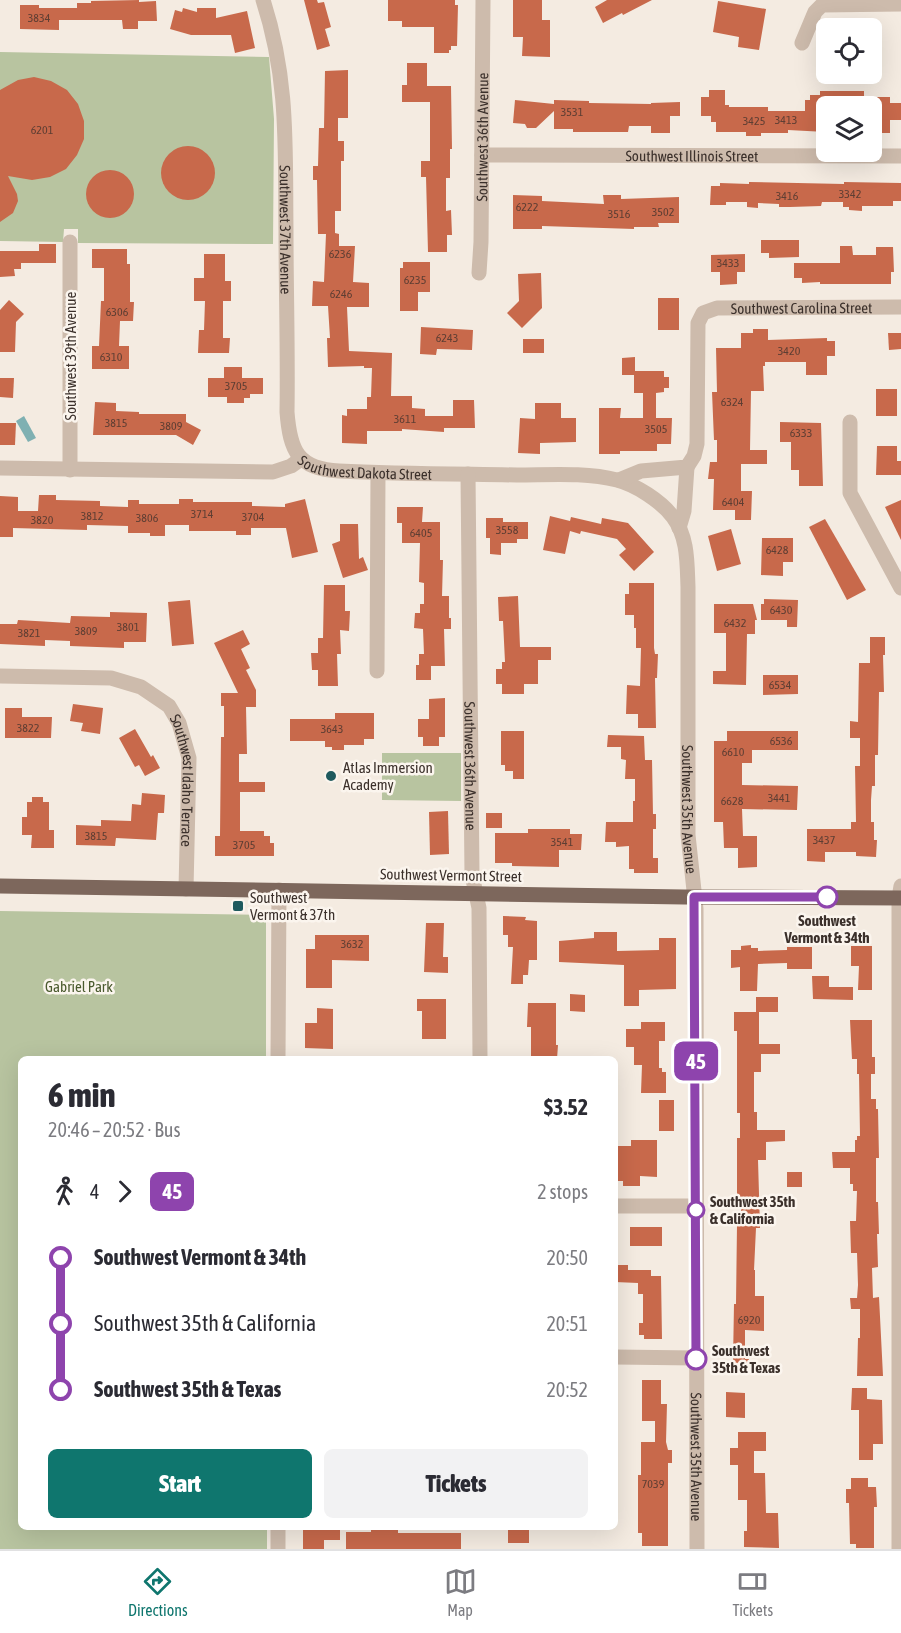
<!DOCTYPE html>
<meta charset="utf-8">
<style>
body{margin:0;font-family:"Asap Condensed",sans-serif;background:#f2f2f3;color:#2b2b33;height:100vh;display:flex;flex-direction:column;font-size:22px;white-space:nowrap}
*{box-sizing:border-box;margin:0}
p{font-size:20px;color:#7c7c81}
.icon{flex:none;width:33px;height:33px;fill:none;stroke:currentColor;stroke-width:2;stroke-linecap:round;stroke-linejoin:round}
.map{position:relative;flex:1;overflow:hidden}
.details{position:absolute;left:18px;top:1056px;width:600px;height:474px;display:flex;flex-direction:column;background:#fff;border-radius:9px;box-shadow:0 6px 24px #0002}
.details>*{flex:none}
.badge{padding:0 12px;border-radius:9px;font-size:21px;line-height:39px}
.buttons{position:absolute;left:816px;top:18px;display:grid;gap:12px}
.buttons a{display:grid;place-items:center;width:66px;height:66px;border-radius:9px;background:#fff;box-shadow:0 6px 24px #0002;font-size:30px}
.map>.badge{position:absolute;translate:-50% -50%;box-shadow:0 0 0 3px #fff}
.legs{display:flex;align-items:center;gap:9px;height:66px;padding:0 30px;font-size:20px}
.legs p{margin-inline-start:auto}
.overview{display:flex;align-items:center;justify-content:space-between;height:102px;padding:0 30px}
h1{font-size:33px;font-weight:800;line-height:45px}
.cta{display:flex;gap:12px;margin-top:auto;padding:12px 30px}
.cta a{flex:1;height:69px;border-radius:9px;background:#0f766e;color:#fff;font-size:24px;font-weight:800;line-height:69px;text-align:center}
.cta a+a{background:#f2f2f3;color:#2b2b33}
ul{padding:0 30px;list-style:none}
li{display:flex;align-items:center;gap:21px;height:66px;font-size:22px}
li i{display:grid;place-items:center;width:9px;height:100%;margin:0 8px;background:currentColor}
li i::after{content:'';width:15px;height:15px;margin:-8px;border:4px solid;border-radius:50%;background:#fff}
li p{margin-inline-start:auto}
li:first-child i{background:linear-gradient(#0000 50%,currentColor 0)}
li:last-child i{background:linear-gradient(currentColor 50%,#0000 0)}
.menu{display:flex;justify-content:space-around;align-items:center;height:84px;border-top:2px solid #e1e1e2;background:#fff;font-size:16px;color:#7c7c81}
.menu a{display:grid;justify-items:center;gap:3px}
.menu .selected{color:#0f766e}
.map>svg:first-child{display:block}
.green{fill:#b8c4a0}
.water{fill:#7fb0b2}
.building{fill:#c8694b}
.lines{fill:none;stroke-linecap:round;stroke-linejoin:round}
.minor{stroke:#cdbbac;stroke-width:15}
.major{stroke:#7d675c;stroke-width:15}
.line-1-casing{stroke:#fff;stroke-width:14}
.line-1{stroke:#8e44ad;stroke-width:9}
.poi-dot{fill:#1f5a5e;stroke:#fbf5ee;stroke-width:2}
.stop-1-dot{fill:#fff;stroke:#8e44ad;stroke-width:3}
.labels{text-anchor:middle;dominant-baseline:central;stroke-width:5;stroke-linejoin:round;paint-order:stroke}
.number-label{font-size:12px;fill:#5e3e33}
.street-label{font-size:15px;fill:#3b302b;stroke:#fbf5ee}
.poi-label{font-size:15px;fill:#3b302b;stroke:#fbf5ee;text-anchor:start}
.stop-label{font-size:15px;font-weight:bold;fill:#3b302b;stroke:#fbf5ee;text-anchor:start}
.park-label{font-size:15px;fill:#4a5a2e;stroke:#fbf5ee}
</style>
<div class="map">
<svg width="901" height="1549" viewBox="0 0 901 1549">
<rect width="100%" height="100%" fill="#f4ebe1"/>
<g class="green">
<polygon points="0,52 269,57 274,119 273,244 78,243 78,229 64,229 63,242 0,241"/>
<polygon points="382,753 461,753 461,801 382,800"/>
<polygon points="0,911 266,915 266,1059 21,1059 21,1527 267,1527 267,1549 0,1549"/>
</g>
<polygon class="water" points="24,416 36,438 28,442 16,421"/>
<g class="building">
<polygon points="139,0 139,2 156,1 157,21 138,21 138,29 123,29 122,20 59,20 59,30 20,29 20,5 39,5 39,8 77,8 77,3 91,3 91,1"/>
<polygon points="304,0 317,0 318,3 324,2 331,27 325,29 330,46 317,50"/>
<polygon points="388,0 455,0 455,5 458,5 457,46 451,46 451,50 449,50 449,53 434,53 434,27 402,27 402,21 388,21"/>
<polygon points="513,0 542,0 542,20 550,20 550,57 522,56 523,37 513,37"/>
<polygon points="607,0 652,0 623,15 622,13 603,23 595,7"/>
<polygon points="718,1 766,9 759,50 738,47 739,37 713,32"/>
<polygon points="183,8 197,12 197,8 216,8 216,18 247,11 255,48 235,53 231,35 191,35 170,29 175,10 182,12"/>
<polygon points="407,63 427,63 427,86 451,86 452,149 450,149 450,178 446,178 446,211 451,210 452,235 447,235 447,252 428,252 426,177 421,177 421,161 430,161 430,102 402,102 402,85 407,85"/>
<polygon points="348,70 348,118 338,118 338,141 344,141 344,161 341,161 341,211 335,211 335,233 339,234 339,246 355,246 353,282 369,283 369,307 347,307 349,351 392,353 391,396 412,396 412,408 425,409 425,416 453,416 453,400 474,400 475,428 444,428 444,432 402,429 402,431 367,431 367,444 342,443 342,415 347,416 347,409 367,409 367,397 371,397 372,368 364,368 364,366 328,367 327,338 330,338 328,306 312,306 313,281 324,282 326,234 318,234 317,180 313,180 313,166 318,166 319,128 324,128 325,71"/>
<polygon points="34,77 51,81 67,90 78,104 84,121 84,139 77,155 66,169 50,177 32,180 8,176 17,194 18,201 13,213 0,222 0,90 18,80"/>
<polygon points="709,90 725,90 725,105 729,105 729,107 768,107 768,111 805,111 805,100 810,100 810,95 820,95 820,91 864,91 864,106 826,106 826,132 788,130 788,133 761,133 761,136 746,136 746,132 716,132 716,122 711,122 711,116 701,116 701,97 709,97"/>
<polygon points="872,97 890,97 890,103 901,103 901,120 890,120 890,133 872,133"/>
<polygon points="515,100 554,104 554,100 589,101 589,103 651,104 651,103 680,102 680,116 670,116 670,133 651,133 651,126 629,126 628,132 573,132 573,129 554,129 554,111 536,128 527,128 525,124 513,123"/>
<circle cx="188" cy="173" r="27"/>
<circle cx="110" cy="194" r="24"/>
<polygon points="749,182 844,184 844,182 901,183 901,201 893,201 893,206 862,206 862,211 849,210 849,207 843,207 843,202 822,202 821,206 790,207 779,207 779,204 758,203 758,208 747,207 747,202 726,202 726,205 710,205 711,186 720,186 720,183 749,184"/>
<polygon points="513,195 542,196 542,201 604,204 603,195 621,195 621,199 679,197 679,223 658,223 659,227 634,227 634,229 542,226 542,229 513,229"/>
<polygon points="761,240 799,240 799,257 769,258 769,253 761,253"/>
<polygon points="39,244 56,244 56,263 21,263 21,269 14,269 15,276 0,277 0,251 39,251"/>
<polygon points="840,246 852,246 853,255 876,255 876,247 893,247 894,272 891,272 891,284 820,284 820,282 802,283 802,278 794,278 794,263 840,263"/>
<polygon points="92,249 127,249 127,264 130,264 130,302 134,302 133,321 120,321 119,346 129,346 129,369 92,369 92,346 99,346 101,301 104,301 104,268 92,268"/>
<polygon points="204,254 225,254 225,281 231,281 231,301 223,301 223,338 230,338 229,353 198,353 199,330 204,330 205,301 194,301 194,278 204,278"/>
<polygon points="745,254 745,272 737,272 737,284 720,285 720,272 711,272 711,255"/>
<polygon points="403,262 430,262 430,292 418,292 418,311 400,311 400,268 403,268"/>
<polygon points="541,273 542,308 522,328 507,313 519,301 518,274"/>
<rect x="658" y="298" width="21" height="32"/>
<polygon points="9,300 24,314 16,322 15,352 0,352 0,310"/>
<polygon points="421,327 473,330 472,350 437,349 436,355 420,354"/>
<polygon points="753,329 768,329 768,340 827,338 827,341 835,341 835,356 827,356 827,375 806,375 806,362 765,362 765,366 763,366 764,391 751,391 750,450 767,450 767,464 741,464 741,491 752,491 751,520 735,520 735,510 713,510 714,479 708,479 710,462 717,462 717,440 714,440 712,392 717,392 716,348 741,348 741,333 753,333"/>
<polygon points="888,333 901,333 901,349 889,350"/>
<rect x="523" y="339" width="21" height="14"/>
<polygon points="635,357 635,371 664,371 664,377 669,377 669,388 664,388 664,392 656,393 656,418 672,418 671,444 657,444 657,451 620,451 620,454 599,454 599,408 621,408 620,418 643,418 643,393 634,393 634,375 622,375 622,358"/>
<polygon points="224,367 242,367 242,378 263,378 263,394 250,394 250,398 244,398 244,403 227,403 227,397 208,397 208,378 224,378"/>
<polygon points="0,378 14,378 13,398 0,397"/>
<rect x="876" y="389" width="21" height="27"/>
<polygon points="95,402 116,403 116,411 139,412 139,414 186,414 186,422 201,430 193,445 176,435 93,435"/>
<polygon points="535,403 561,403 561,418 576,418 576,442 540,443 540,454 518,453 520,418 535,419"/>
<polygon points="780,422 821,423 823,486 799,486 799,470 791,470 791,442 780,442"/>
<polygon points="0,423 16,423 15,445 0,445"/>
<polygon points="877,446 897,446 897,461 901,461 901,475 876,475"/>
<polygon points="39,495 56,495 56,500 100,501 100,506 128,507 128,500 139,500 139,504 179,504 179,499 193,499 193,502 252,502 252,506 285,507 285,504 305,499 318,552 292,558 286,528 251,528 251,535 236,535 236,531 189,531 189,525 165,525 165,536 150,536 150,533 128,533 128,526 87,525 87,530 13,528 13,537 0,537 0,496 18,497 18,511 38,511"/>
<polygon points="901,500 901,540 885,507"/>
<polygon points="397,507 423,507 422,522 440,522 440,560 443,560 442,596 449,596 449,618 451,618 451,629 444,629 445,666 431,666 431,680 416,680 416,665 419,665 419,654 424,654 423,629 414,628 415,613 420,613 420,604 424,604 424,583 419,582 420,543 402,543 402,523 397,523"/>
<polygon points="550,516 570,521 571,517 601,524 602,518 628,523 654,552 634,571 619,555 626,549 617,539 581,531 580,534 570,531 565,554 543,550"/>
<polygon points="486,518 503,518 503,522 528,522 528,539 517,539 517,543 501,543 501,555 490,554 490,538 486,538"/>
<polygon points="825,519 866,590 847,600 809,527"/>
<polygon points="340,524 358,524 359,559 363,557 368,570 343,578 332,544 340,541"/>
<polygon points="731,529 741,564 717,571 708,536"/>
<polygon points="762,538 793,538 793,562 783,562 783,576 761,575"/>
<polygon points="629,583 654,583 654,648 655,654 658,654 657,678 655,678 656,728 638,728 638,714 626,714 627,685 640,686 641,648 636,648 636,628 634,628 634,615 625,615 625,594 629,594"/>
<polygon points="324,585 345,585 345,611 350,611 349,631 340,630 341,654 337,654 338,686 318,686 318,670 312,670 311,653 318,653 318,638 323,638"/>
<polygon points="518,596 520,647 551,647 551,660 538,660 538,684 524,684 524,694 502,694 502,684 496,684 496,669 502,669 502,662 505,662 503,621 499,621 498,597"/>
<polygon points="764,599 798,600 797,627 787,627 787,620 761,620 761,604 764,604"/>
<polygon points="190,600 194,644 172,646 168,602"/>
<polygon points="714,604 753,604 757,620 755,620 755,634 747,634 746,685 713,684 713,671 726,671 726,633 714,633"/>
<polygon points="110,612 147,613 146,642 124,642 124,648 70,646 70,641 45,640 45,646 0,644 0,624 17,624 18,620 70,623 71,616 110,617"/>
<polygon points="243,630 250,644 241,649 250,668 246,670 256,690 256,707 246,707 247,754 239,754 239,782 265,782 265,792 240,792 240,831 264,831 264,836 270,836 270,843 274,843 274,856 215,856 215,836 220,836 221,737 224,737 224,706 221,706 221,693 238,693 214,643"/>
<polygon points="870,637 885,637 885,655 883,655 884,692 879,692 878,755 875,755 875,786 872,786 871,800 871,822 874,822 874,840 877,840 876,857 856,856 856,852 825,852 825,862 807,861 807,829 851,829 851,822 856,822 855,766 860,766 860,738 850,738 850,721 858,722 859,663 870,663"/>
<polygon points="763,675 798,675 798,694 763,695"/>
<polygon points="445,698 445,737 439,737 439,746 423,746 423,737 418,737 418,719 429,719 429,699"/>
<polygon points="73,704 103,708 100,734 81,731 83,723 70,721"/>
<polygon points="5,708 22,708 22,717 52,717 51,738 5,738"/>
<polygon points="335,713 374,713 374,739 364,739 364,745 344,745 344,750 332,750 332,747 325,747 325,741 290,741 290,719 335,719"/>
<polygon points="135,729 151,757 153,755 160,768 145,776 139,765 135,767 119,738"/>
<polygon points="501,731 524,731 524,779 513,779 513,771 505,771 505,765 501,765"/>
<polygon points="727,731 798,731 798,750 752,750 752,763 742,763 742,785 798,786 797,810 742,809 743,836 757,836 757,867 738,868 738,848 724,848 723,822 714,822 714,741 727,741"/>
<polygon points="608,735 644,736 645,760 652,760 653,814 656,814 656,829 653,829 653,858 658,858 658,873 634,873 634,869 629,869 629,846 616,847 616,842 605,842 606,822 633,822 633,801 635,801 635,779 625,779 626,760 621,759 621,747 607,747"/>
<polygon points="142,793 165,795 164,813 158,813 156,840 116,838 115,846 76,845 76,825 101,826 101,820 131,821 132,804 141,805"/>
<polygon points="32,797 43,797 43,802 49,802 49,830 54,830 54,848 31,848 32,835 22,835 22,817 27,817 27,802 32,802"/>
<polygon points="448,811 449,854 430,855 429,812"/>
<rect x="486" y="813" width="16" height="15"/>
<polygon points="528,829 570,829 570,834 582,834 581,850 559,850 559,867 512,866 512,863 495,863 495,833 528,833"/>
<polygon points="503,916 526,917 525,920 537,921 537,960 529,960 528,975 523,975 523,984 511,984 513,947 508,947 508,935 503,935"/>
<polygon points="426,923 444,923 443,957 448,957 448,973 424,972"/>
<polygon points="594,932 617,932 617,951 659,950 659,938 676,938 676,989 639,990 639,1006 624,1006 624,965 559,962 559,941 594,938"/>
<polygon points="315,935 369,935 369,961 332,960 332,988 306,988 306,949 315,949"/>
<polygon points="751,945 751,948 758,948 758,951 787,950 787,947 812,947 812,969 787,969 787,963 758,964 757,991 740,991 740,967 731,968 731,950 741,950 741,946"/>
<polygon points="851,946 872,946 872,990 858,990 859,966 851,966"/>
<polygon points="812,976 829,976 829,987 853,987 853,1000 813,999"/>
<polygon points="570,994 585,995 585,1012 570,1011"/>
<polygon points="756,997 778,997 778,1012 759,1012 759,1044 780,1044 780,1054 761,1054 761,1072 754,1072 754,1112 757,1112 757,1130 785,1130 785,1141 766,1142 766,1160 758,1160 760,1228 756,1228 754,1270 755,1270 755,1296 764,1296 764,1331 745,1330 745,1359 749,1359 749,1371 727,1371 727,1361 733,1361 734,1304 736,1304 737,1225 741,1225 741,1199 737,1199 737,1138 740,1138 740,1113 737,1113 737,1031 734,1031 734,1012 756,1012"/>
<polygon points="417,999 446,999 446,1039 422,1039 422,1011 417,1011"/>
<polygon points="528,1003 556,1003 556,1045 558,1045 557,1059 531,1059 531,1027 527,1027"/>
<polygon points="317,1008 333,1009 333,1049 305,1048 305,1023 317,1023"/>
<polygon points="850,1020 872,1020 872,1057 875,1057 875,1074 871,1074 871,1099 876,1099 876,1109 878,1109 879,1158 876,1158 876,1202 878,1202 879,1234 877,1234 878,1267 872,1268 873,1298 879,1297 883,1376 857,1376 858,1338 860,1338 860,1309 851,1309 850,1298 857,1298 858,1285 857,1253 851,1253 850,1221 856,1221 857,1191 853,1191 853,1184 850,1184 850,1168 833,1168 832,1152 855,1152 855,1140 857,1140 857,1136 860,1136 859,1074 857,1074 857,1059 852,1059"/>
<polygon points="641,1022 665,1022 665,1041 659,1041 659,1068 662,1068 662,1072 666,1072 666,1093 641,1093 642,1065 634,1065 634,1047 626,1047 626,1029 641,1029"/>
<rect x="659" y="1100" width="15" height="31"/>
<polygon points="631,1140 657,1140 657,1177 640,1176 640,1186 623,1186 623,1181 615,1181 615,1146 631,1146"/>
<rect x="787" y="1172" width="15" height="15"/>
<rect x="630" y="1227" width="32" height="19"/>
<polygon points="615,1265 628,1265 628,1270 651,1270 651,1276 661,1276 662,1339 644,1339 644,1335 639,1335 639,1323 643,1323 643,1294 638,1294 638,1283 615,1282"/>
<polygon points="642,1380 661,1380 661,1404 667,1404 666,1442 668,1450 672,1450 672,1463 668,1463 668,1546 642,1546 642,1533 638,1533 638,1475 641,1475 641,1442 655,1442 655,1421 642,1421"/>
<polygon points="852,1388 867,1388 867,1399 882,1400 883,1444 873,1444 873,1460 859,1460 859,1410 851,1410"/>
<polygon points="726,1392 745,1393 745,1418 726,1417"/>
<polygon points="738,1432 766,1432 766,1451 754,1451 754,1473 765,1473 766,1513 778,1513 779,1548 744,1547 744,1531 747,1531 747,1500 738,1500 738,1465 730,1465 730,1448 738,1448"/>
<polygon points="851,1478 868,1478 868,1487 876,1487 877,1507 874,1507 874,1548 856,1548 856,1544 850,1544 849,1503 846,1503 846,1489 851,1489"/>
<polygon points="303,1527 340,1527 340,1540 324,1540 324,1549 303,1549"/>
<rect x="508" y="1527" width="21" height="16"/>
<polygon points="371,1530 398,1530 398,1533 461,1533 461,1549 346,1549 346,1532 371,1532"/>
</g>
<g class="lines">
<g class="minor">
<path id="s1" d="M263 0C289 80 285 148 286 230 286 291 288 352 287 412 290 451 298 469 339 471 398 474 458 474 517 475 549 475 585 472 617 480 636 485 661 501 673 517 688 537 687 563 688 587V835L696 909 697 1549"/>
<polyline points="802,43 815,12 822,5 901,4"/>
<path id="s2" d="M482 155 901 156"/>
<polyline points="70,242 70,470"/>
<path id="s3" d="M479 273 481 242 483 0"/>
<polyline points="850,422 850,493 901,588"/>
<polyline points="0,468 273,472 291,466 301,459"/>
<path id="s4" d="M468 474 472 875 479 908 480 1059"/>
<path id="s5" d="M619 480 641 471 687 467 694 456 697 444 698 323 703 313 717 308 901 307"/>
<polyline points="679,528 684,511 687,467"/>
<polyline points="377,671 378,473"/>
<path id="s6" d="M0 676 111 678 141 687 169 706 179 723 189 758 186 889"/>
<polyline points="278,1059 279,890"/>
<polyline points="615,1206 696,1206"/>
<polyline points="615,1357 696,1358"/>
<polyline points="278,1527 278,1549"/>
<polyline points="899,1549 899,898 901,886"/>
</g>
<polyline class="major" points="0,886 684,897 901,898"/>
</g>
<g class="lines">
<defs>
<polyline id="line-1" points="696,1359 694,897 827,897"/>
</defs>
<use href="#line-1" class="line-1-casing"/>
<use href="#line-1" class="line-1"/>
</g>
<g class="poi-dot">
<circle cx="331" cy="776" r="6"/>
<rect x="232" y="900" width="12" height="12" rx="3"/>
</g>
<g class="stop-1-dot">
<circle cx="827" cy="897" r="10"/>
<circle cx="696" cy="1210" r="8"/>
<circle cx="696" cy="1359" r="10"/>
</g>
<g class="labels">
<g class="number-label">
<text x="39" y="18">3834</text>
<text x="572" y="112">3531</text>
<text x="786" y="120">3413</text>
<text x="754" y="121">3425</text>
<text x="42" y="130">6201</text>
<text x="850" y="194">3342</text>
<text x="787" y="196">3416</text>
<text x="527" y="207">6222</text>
<text x="663" y="212">3502</text>
<text x="619" y="214">3516</text>
<text x="340" y="254">6236</text>
<text x="728" y="263">3433</text>
<text x="415" y="280">6235</text>
<text x="341" y="294">6246</text>
<text x="117" y="312">6306</text>
<text x="447" y="338">6243</text>
<text x="789" y="351">3420</text>
<text x="111" y="357">6310</text>
<text x="236" y="386">3705</text>
<text x="732" y="402">6324</text>
<text x="405" y="419">3611</text>
<text x="116" y="423">3815</text>
<text x="171" y="426">3809</text>
<text x="656" y="429">3505</text>
<text x="801" y="433">6333</text>
<text x="733" y="502">6404</text>
<text x="202" y="514">3714</text>
<text x="92" y="516">3812</text>
<text x="253" y="517">3704</text>
<text x="147" y="518">3806</text>
<text x="42" y="520">3820</text>
<text x="507" y="530">3558</text>
<text x="421" y="533">6405</text>
<text x="777" y="550">6428</text>
<text x="781" y="610">6430</text>
<text x="735" y="623">6432</text>
<text x="128" y="627">3801</text>
<text x="86" y="631">3809</text>
<text x="29" y="633">3821</text>
<text x="780" y="685">6534</text>
<text x="28" y="728">3822</text>
<text x="332" y="729">3643</text>
<text x="781" y="741">6536</text>
<text x="733" y="752">6610</text>
<text x="779" y="798">3441</text>
<text x="732" y="801">6628</text>
<text x="96" y="836">3815</text>
<text x="824" y="840">3437</text>
<text x="562" y="842">3541</text>
<text x="244" y="845">3705</text>
<text x="352" y="944">3632</text>
<text x="749" y="1320">6920</text>
<text x="653" y="1484">7039</text>
</g>
<g class="street-label">
<text stroke="none"><textPath href="#s3" startOffset="136">Southwest 36th Avenue</textPath></text>
<text stroke="none"><textPath href="#s2" startOffset="210">Southwest Illinois Street</textPath></text>
<text stroke="none"><textPath href="#s1" startOffset="232">Southwest 37th Avenue</textPath></text>
<text stroke="none"><textPath href="#s5" startOffset="327">Southwest Carolina Street</textPath></text>
<text transform="translate(70 356) rotate(-90)">Southwest 39th Avenue</text>
<text stroke="none"><textPath href="#s1" startOffset="530">Southwest Dakota Street</textPath></text>
<text stroke="none"><textPath href="#s4" startOffset="292">Southwest 36th Avenue</textPath></text>
<text stroke="none"><textPath href="#s6" startOffset="254">Southwest Idaho Terrace</textPath></text>
<text stroke="none"><textPath href="#s1" startOffset="1146">Southwest 35th Avenue</textPath></text>
<text transform="translate(451 875) rotate(1)">Southwest Vermont Street</text>
<text stroke="none"><textPath href="#s1" startOffset="1794">Southwest 35th Avenue</textPath></text>
</g>
<g class="poi-label">
<text x="343" y="767">Atlas Immersion<tspan x="343" dy="17">Academy</tspan></text>
<text x="250" y="897">Southwest<tspan x="250" dy="17">Vermont &amp; 37th</tspan></text>
</g>
<g class="stop-label">
<text x="827" y="920" text-anchor="middle">Southwest<tspan x="827" dy="17">Vermont &amp; 34th</tspan></text>
<text x="710" y="1201">Southwest 35th<tspan x="710" dy="17">&amp; California</tspan></text>
<text x="712" y="1350">Southwest<tspan x="712" dy="17">35th &amp; Texas</tspan></text>
</g>
<g class="park-label">
<text x="79" y="986">Gabriel Park</text>
</g>
</g>
</svg>
<div class="buttons">
<a><svg class="icon" aria-label="locate" viewBox="0 0 24 24"><circle cx="12" cy="12" r="6"/><path d="M12 2v4M12 18v4M2 12h4M18 12h4"/></svg></a>
<a><svg class="icon" aria-label="layers" viewBox="0 0 24 24"><path d="M12 4l9 5-9 5-9-5zM3 14l9 5 9-5"/></svg></a>
</div>
<b class="badge" style="left:696px;top:1061px;background:#8e44ad;color:#fff">45</b>
<section class="details">
<div class="overview"><div><h1>6 min</h1><p>20:46 – 20:52 · Bus</p></div><b>$3.52</b></div>
<div class="legs"><svg class="icon" aria-label="walk" viewBox="0 0 24 24"><circle cx="13" cy="4" r="2"/><path d="M13 8l-2 6 4 7M11 14l-3 7M7 12l3-4h3l4 4"/></svg>4<svg class="icon" aria-label="forward" viewBox="0 0 24 24"><path d="M9 5l7 7-7 7"/></svg><b class="badge" style="background:#8e44ad;color:#fff">45</b><p>2 stops</p></div>
<ul>
<li><i style="color:#8e44ad"></i><b>Southwest Vermont &amp; 34th</b><p>20:50</p></li>
<li><i style="color:#8e44ad"></i><span>Southwest 35th &amp; California</span><p>20:51</p></li>
<li><i style="color:#8e44ad"></i><b>Southwest 35th &amp; Texas</b><p>20:52</p></li>
</ul>
<div class="cta"><a>Start</a><a>Tickets</a></div>
</section>
</div>
<nav class="menu">
<a class="selected"><svg class="icon" aria-label="directions" viewBox="0 0 24 24"><path d="M12 3l9 9-9 9-9-9zM9 14v-3h6M13 9l2 2-2 2"/></svg>Directions</a>
<a><svg class="icon" aria-label="map" viewBox="0 0 24 24"><path d="M3 6l6-2 6 2 6-2v14l-6 2-6-2-6 2zM9 4v14M15 6v14"/></svg>Map</a>
<a><svg class="icon" aria-label="tickets" viewBox="0 0 24 24"><path d="M3 7h18v10H3zM15 7v10"/></svg>Tickets</a>
</nav>
